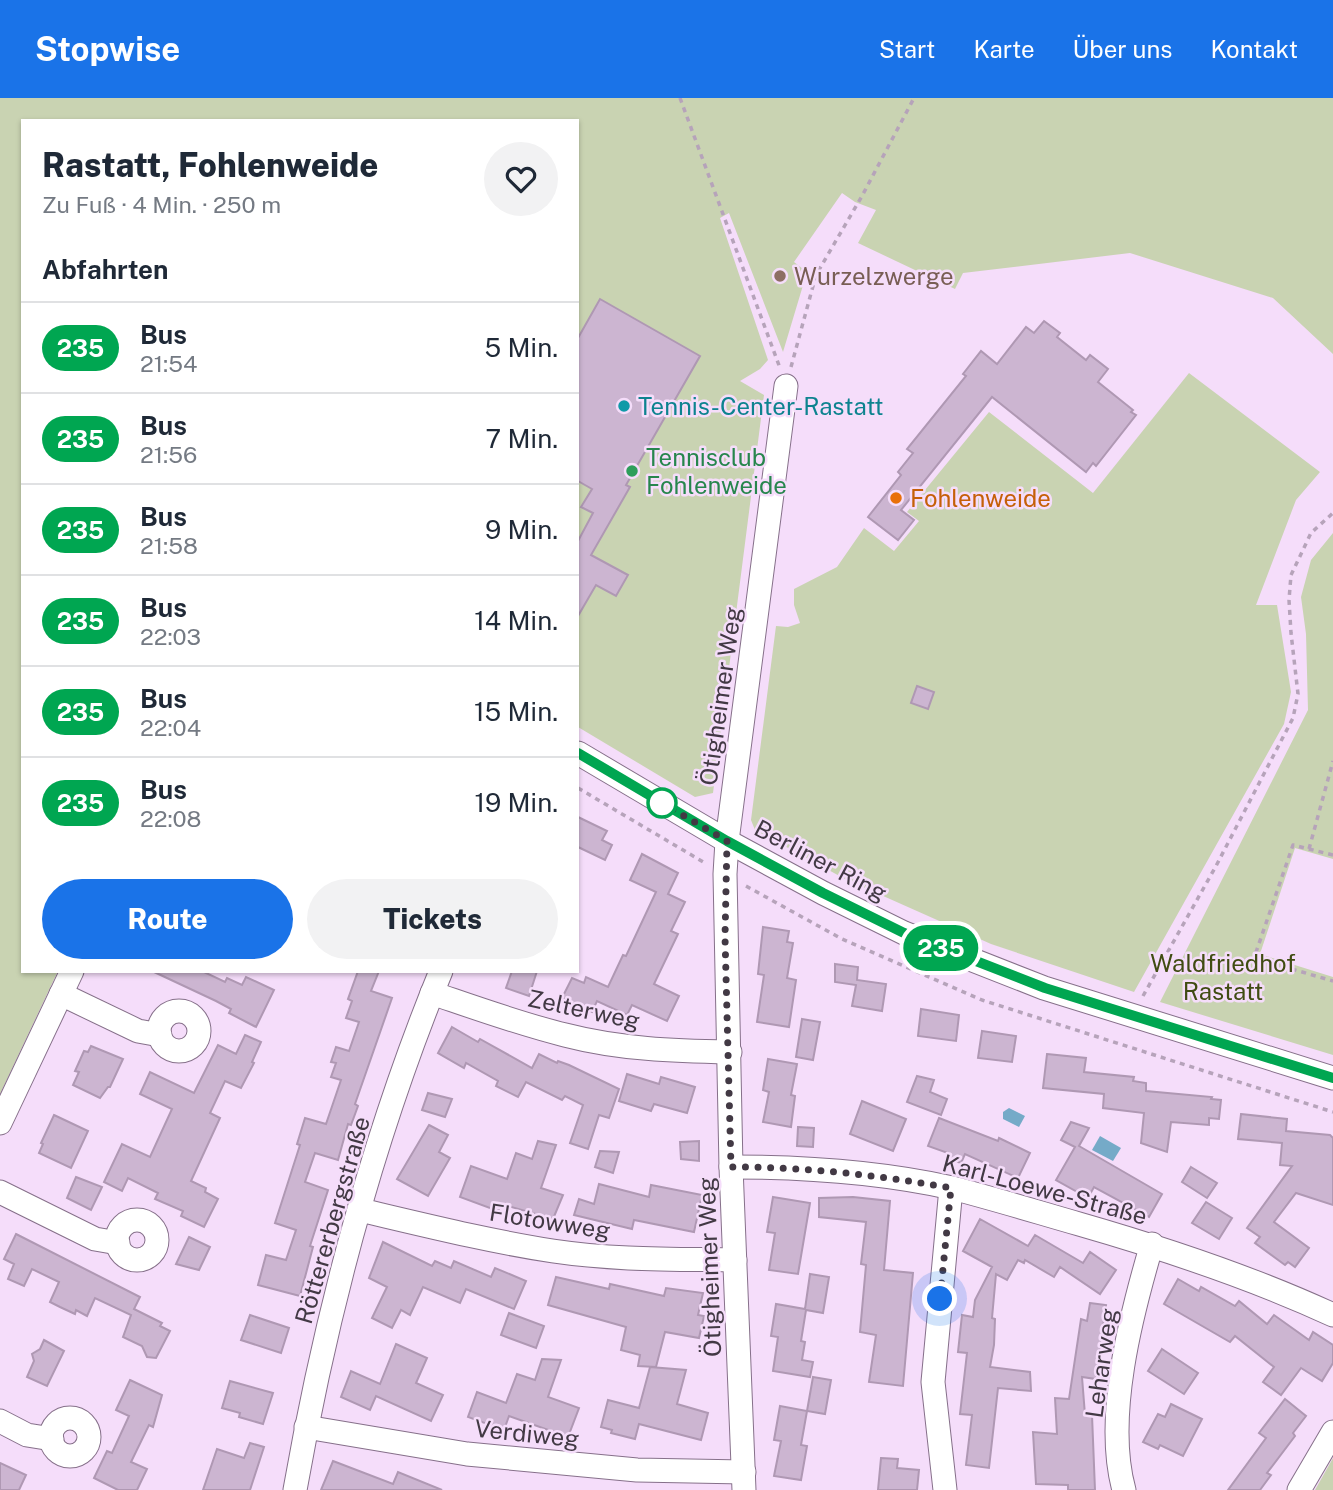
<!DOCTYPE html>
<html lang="de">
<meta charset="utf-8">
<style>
body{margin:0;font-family:"Public Sans",sans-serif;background:#f2f2f3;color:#1f2937;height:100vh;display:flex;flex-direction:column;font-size:26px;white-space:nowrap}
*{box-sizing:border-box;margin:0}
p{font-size:23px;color:#747a83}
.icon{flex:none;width:38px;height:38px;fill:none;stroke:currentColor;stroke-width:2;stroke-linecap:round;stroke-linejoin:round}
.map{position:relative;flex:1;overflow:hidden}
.details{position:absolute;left:21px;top:21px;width:558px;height:854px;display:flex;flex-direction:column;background:#fff;border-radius:0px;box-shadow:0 2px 5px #0004}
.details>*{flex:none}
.badge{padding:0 14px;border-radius:23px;font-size:24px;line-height:46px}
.you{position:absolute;width:35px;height:35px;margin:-18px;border:5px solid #fff;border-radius:50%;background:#1a73e8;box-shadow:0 0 0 10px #1a73e833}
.map>.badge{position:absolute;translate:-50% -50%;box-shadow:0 0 0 4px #fff}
h2{padding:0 21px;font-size:26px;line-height:63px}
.round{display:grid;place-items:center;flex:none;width:74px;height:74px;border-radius:37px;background:#f2f2f3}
.head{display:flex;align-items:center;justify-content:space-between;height:119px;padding:0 21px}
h1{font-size:33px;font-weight:800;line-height:52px}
.cta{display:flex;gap:14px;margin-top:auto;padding:14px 21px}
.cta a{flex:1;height:80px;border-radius:42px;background:#1a73e8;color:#fff;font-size:28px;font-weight:800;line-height:80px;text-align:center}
.cta a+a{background:#f2f2f3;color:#1f2937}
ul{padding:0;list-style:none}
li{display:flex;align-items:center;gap:21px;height:91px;padding:0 21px;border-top:2px solid #e0e1e3}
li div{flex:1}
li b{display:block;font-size:26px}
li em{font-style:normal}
li .badge{min-width:77px;font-weight:700;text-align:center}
header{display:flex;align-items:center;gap:42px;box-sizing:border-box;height:98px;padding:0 35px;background:#1a73e8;color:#fff}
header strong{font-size:33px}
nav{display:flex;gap:38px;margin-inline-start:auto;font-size:24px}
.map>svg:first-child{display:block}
.green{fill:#c9d3b2}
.water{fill:#75aac8}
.building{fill:#ccb5d1;stroke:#af98b3;stroke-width:2}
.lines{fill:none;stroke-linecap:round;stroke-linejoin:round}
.minor-casing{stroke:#86708a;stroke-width:25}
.path{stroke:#b6a3ba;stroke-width:3.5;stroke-dasharray:5 5;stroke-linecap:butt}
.minor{stroke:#fff;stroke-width:23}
.line-casing{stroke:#fff;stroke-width:16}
.line{stroke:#00a651;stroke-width:10}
.walk{stroke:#423944;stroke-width:7;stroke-dasharray:0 12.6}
.education-dot{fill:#8d6e63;stroke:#f5ddfa;stroke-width:2.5}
.culture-dot{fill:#0f9aa8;stroke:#f5ddfa;stroke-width:2.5}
.leisure-dot{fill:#2e9e5b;stroke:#f5ddfa;stroke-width:2.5}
.food-dot{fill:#e8710a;stroke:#f5ddfa;stroke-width:2.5}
.stop-dot{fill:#fff;stroke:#00a651;stroke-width:3.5}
.labels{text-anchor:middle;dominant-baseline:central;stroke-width:5;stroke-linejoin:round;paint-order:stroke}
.education-label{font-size:24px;fill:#785e54;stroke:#f5ddfa;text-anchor:start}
.culture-label{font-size:24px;fill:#0d838f;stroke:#f5ddfa;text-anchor:start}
.leisure-label{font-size:24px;fill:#27864d;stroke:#f5ddfa;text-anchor:start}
.food-label{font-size:24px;fill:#c56008;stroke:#f5ddfa;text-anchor:start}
.street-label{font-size:24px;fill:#423944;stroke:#f5ddfa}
.park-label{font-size:24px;fill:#404c12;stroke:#f5ddfa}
</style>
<header>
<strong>Stopwise</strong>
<nav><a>Start</a><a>Karte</a><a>Über uns</a><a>Kontakt</a></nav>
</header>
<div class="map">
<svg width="1333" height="1392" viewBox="0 0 1333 1392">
<rect width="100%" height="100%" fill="#f5ddfa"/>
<g class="green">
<polygon points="0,0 1333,0 1333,256 1273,200 1130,155 963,175 955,191 858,145 876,112 855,104 842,95 794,164 807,174 783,254 729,115 720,120 768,262 760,271 740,283 764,297 713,695 695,699 578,629 578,23 23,23 23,873 58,873 0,996"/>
<polygon points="1189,275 1320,374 1296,402 1256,507 1277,507 1291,594 1284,626 1134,894 991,846 845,781 755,732 751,722 776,528 788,529 800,525 794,507 794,491 837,469 864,430 894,453 919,423 907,414 989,314 1093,395"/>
<polygon points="1333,435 1333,761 1295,750 1260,856 1333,879 1333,957 1160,904 1308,612 1306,536 1301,499 1311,462"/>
<polygon points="1333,1360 1333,1392 1315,1392"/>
</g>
<g class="water">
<polygon points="1009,1010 1025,1018 1019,1029 1003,1021 1003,1014"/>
<polygon points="1100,1038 1121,1050 1113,1063 1092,1052"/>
</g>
<g class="building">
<polygon points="600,201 700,258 626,387 630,389 591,457 628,477 616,498 596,487 578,518 578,443 593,415 581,409 592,391 578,383 578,240"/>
<polygon points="1044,223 1060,235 1057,239 1086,262 1090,257 1108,271 1098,284 1133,312 1131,314 1136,317 1096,368 1093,365 1086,374 992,299 901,412 914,422 898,442 868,419 901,377 898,374 913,355 907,351 966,278 963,276 981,253 997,266 1026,229 1034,235"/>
<polygon points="917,588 934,594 928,611 911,605"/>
<polygon points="578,719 607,733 602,742 612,747 605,762 578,749"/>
<polygon points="642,756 678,775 668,796 685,804 671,833 678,836 654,886 679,898 667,923 632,907 627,917 597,903 592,914 562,900 572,880 584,885 586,879 608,889 623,857 626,858 656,794 630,782"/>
<polygon points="763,829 789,833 787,844 793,845 787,880 796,882 789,929 757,924 764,877 758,876"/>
<polygon points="835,866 858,869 857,882 886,886 882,913 852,908 856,887 835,884"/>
<polygon points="152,873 202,873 225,884 227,880 242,887 246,879 274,892 256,929 229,915 231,911 216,903"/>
<polygon points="358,873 379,873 371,893 392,900 355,1006 358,1008 351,1027 348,1026 338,1062 315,1055 305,1084 328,1092 310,1148 313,1149 300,1198 258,1187 266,1157 286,1162 296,1132 275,1125 300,1047 297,1046 305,1020 326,1026 341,982 331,979 336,965 331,964 336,949 349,953 359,924 346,920 352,903 348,901"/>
<polygon points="512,873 537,873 529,898 506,890"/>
<polygon points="921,911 959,917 956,943 918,938"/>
<polygon points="802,921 820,924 813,962 796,959"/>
<polygon points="452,929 478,944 480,941 532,970 539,956 557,965 558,963 569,967 619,991 609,1020 599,1017 588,1051 570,1045 583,1007 565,998 562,1002 526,984 518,999 496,988 498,983 466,965 464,970 438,955"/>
<polygon points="982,933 1016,938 1012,964 978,960"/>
<polygon points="245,937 261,944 252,964 254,965 241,990 225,983 210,1015 220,1020 191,1083 206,1090 205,1094 218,1101 204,1129 181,1118 183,1113 155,1101 158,1095 128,1080 122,1093 104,1084 122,1046 150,1059 172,1011 140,996 150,974 194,995 218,947 236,956"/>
<polygon points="91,948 123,961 110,989 108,989 100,1000 73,987 79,974 75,973 84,953 88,954"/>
<polygon points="1047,956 1086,960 1084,974 1134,979 1133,983 1146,985 1146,993 1212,999 1211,1001 1221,1002 1219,1021 1209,1020 1209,1027 1171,1024 1167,1054 1141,1045 1144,1015 1103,1010 1104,996 1043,990"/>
<polygon points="768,961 797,966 791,997 795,998 791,1029 763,1024 769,994 763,992"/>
<polygon points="627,976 659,986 661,979 695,989 687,1015 654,1006 651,1013 619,1003"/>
<polygon points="917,978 934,982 930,994 947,1001 941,1017 907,1004"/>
<polygon points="428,995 452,1001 445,1019 422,1012"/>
<polygon points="862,1003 906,1021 893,1053 850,1036"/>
<polygon points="1241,1016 1287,1021 1286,1033 1330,1037 1333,1040 1333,1107 1296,1095 1274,1124 1309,1150 1295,1169 1288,1164 1285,1167 1255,1145 1260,1139 1247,1130 1292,1068 1280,1067 1282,1045 1238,1041"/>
<polygon points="54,1017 88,1033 71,1070 39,1055 43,1046 41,1045"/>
<polygon points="939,1020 998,1043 999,1040 1030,1055 1018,1080 965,1056 961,1065 946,1060 948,1055 928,1048"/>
<polygon points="1071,1024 1089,1030 1079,1048 1162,1096 1149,1119 1094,1089 1088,1100 1056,1082 1075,1049 1061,1042"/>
<polygon points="429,1027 448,1037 439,1054 450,1060 428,1098 397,1081"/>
<polygon points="798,1029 814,1030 813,1049 797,1048"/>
<polygon points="538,1043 556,1047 541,1090 563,1097 553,1121 501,1106 498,1113 460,1099 471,1068 507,1081 516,1055 532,1061"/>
<polygon points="699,1043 699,1063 681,1061 680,1044"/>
<polygon points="600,1053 619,1054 613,1075 595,1069"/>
<polygon points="1191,1069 1217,1085 1207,1100 1182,1084"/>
<polygon points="76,1079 102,1089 91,1112 67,1100"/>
<polygon points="599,1086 649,1099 651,1087 702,1097 694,1134 634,1122 632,1131 574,1117 579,1101 594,1106"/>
<polygon points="773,1099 810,1105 798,1176 769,1172 775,1135 767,1134"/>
<polygon points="853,1099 890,1103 884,1172 913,1175 903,1288 869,1284 876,1237 860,1234 866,1167 861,1166 866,1124 819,1119 819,1100"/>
<polygon points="1206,1104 1232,1120 1219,1141 1192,1125"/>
<polygon points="980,1121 1028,1148 1035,1137 1083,1165 1090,1154 1116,1172 1100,1196 1060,1169 1054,1179 1025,1162 1024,1165 1018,1162 1007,1182 996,1176 992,1220 995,1221 994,1247 990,1269 1030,1274 1031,1293 998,1290 989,1370 966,1367 972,1317 960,1316 967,1255 958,1254 962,1217 973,1219 975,1202 992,1169 963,1153"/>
<polygon points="16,1136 140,1199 134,1211 162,1225 160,1228 170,1233 156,1260 147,1259 142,1248 123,1239 131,1217 95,1200 87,1218 76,1212 75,1216 60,1209 50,1204 59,1184 32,1171 24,1188 8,1181 14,1166 4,1161"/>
<polygon points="189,1139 210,1149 199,1172 176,1166"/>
<polygon points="383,1144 432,1168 435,1163 451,1170 454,1163 491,1179 495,1170 526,1183 514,1211 466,1191 460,1205 423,1189 410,1217 401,1212 392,1230 372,1220 387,1189 369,1180"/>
<polygon points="810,1176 829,1179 823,1215 806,1212 801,1243 805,1244 802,1262 813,1264 810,1279 773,1273 778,1239 771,1238 776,1206 805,1211"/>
<polygon points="556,1179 609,1191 610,1186 664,1198 666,1190 703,1195 698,1217 704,1218 699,1240 665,1234 656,1269 638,1268 640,1257 621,1252 626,1229 548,1207"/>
<polygon points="1178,1181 1199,1193 1201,1189 1235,1208 1239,1203 1267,1226 1274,1217 1309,1242 1313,1234 1333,1247 1333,1265 1322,1283 1301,1270 1281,1297 1263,1284 1274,1269 1235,1238 1230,1244 1164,1206"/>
<polygon points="1090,1205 1106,1207 1096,1281 1082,1279 1085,1317 1092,1317 1095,1392 1068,1392 1068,1387 1036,1386 1033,1334 1057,1336 1055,1300 1069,1301 1081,1221 1087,1223"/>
<polygon points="509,1215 544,1228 536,1250 501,1237"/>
<polygon points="250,1217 289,1230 281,1255 241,1242"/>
<polygon points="44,1242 64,1253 47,1288 27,1279 34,1263 32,1256 40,1251"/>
<polygon points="396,1246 427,1260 416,1285 443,1297 431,1323 376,1298 370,1312 341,1299 351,1273 380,1286"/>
<polygon points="1162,1251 1198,1275 1184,1296 1148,1273"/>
<polygon points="542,1261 561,1262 548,1299 579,1310 568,1339 509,1318 504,1332 468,1319 477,1294 506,1305 517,1276 535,1282"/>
<polygon points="650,1269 686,1272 677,1306 708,1315 701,1342 639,1326 635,1341 611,1335 612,1332 601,1329 608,1302 639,1310"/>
<polygon points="813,1279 831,1282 825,1316 807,1313"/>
<polygon points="130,1282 162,1297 153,1329 149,1327 131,1364 147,1371 137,1392 118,1392 94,1380 107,1353 112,1355 129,1318 116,1312"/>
<polygon points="230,1283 273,1295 263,1326 239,1319 240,1315 222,1310"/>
<polygon points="1285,1301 1306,1318 1293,1335 1295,1338 1267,1375 1271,1377 1260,1392 1228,1392 1266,1340 1259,1335"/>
<polygon points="1171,1306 1202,1321 1183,1358 1160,1347 1158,1351 1143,1344 1158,1316 1165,1319"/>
<polygon points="780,1308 807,1313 801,1347 807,1348 801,1382 774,1378 781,1343 774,1342"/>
<polygon points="250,1345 264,1349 250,1392 203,1392 217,1351 244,1360"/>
<polygon points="881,1360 898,1361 897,1370 919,1372 917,1392 878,1392"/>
<polygon points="333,1363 393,1386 398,1374 442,1392 321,1392"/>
<polygon points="0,1365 26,1377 19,1392 0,1392"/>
</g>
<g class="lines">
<defs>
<g id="minor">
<polyline points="578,655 727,743 823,795 904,835 1044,890 1333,980"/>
<path d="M432 895C476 910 520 926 565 937 619 951 674 953 730 954"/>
<polyline points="61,896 138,933 160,937"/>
<circle cx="179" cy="933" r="20"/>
<polyline points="0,1025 72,873"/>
<path d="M731 1069C804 1069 880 1074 952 1090 995 1101 1037 1114 1079 1126 1166 1151 1251 1179 1333 1217"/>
<polyline points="0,1094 95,1141 118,1145"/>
<path d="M360 1112C424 1127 488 1143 553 1153 613 1162 674 1161 735 1162"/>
<circle cx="137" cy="1142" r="20"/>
<circle cx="70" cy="1339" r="19"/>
<polyline points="0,1323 27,1337 52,1341"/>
<polyline points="306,1329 467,1356 637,1372 744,1374"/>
<path d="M295 1392C326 1216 373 1039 441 873"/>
<polyline points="744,1392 731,1069 725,776 727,743 786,288"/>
<polyline points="945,1392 933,1284 951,1090"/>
<path d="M1124 1392C1104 1320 1131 1217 1152 1146"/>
<polyline points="1299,1392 1333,1334"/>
</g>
</defs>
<use href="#minor" class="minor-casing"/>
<g class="path">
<polyline points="680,0 780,270"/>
<polyline points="791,269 816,177 862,98 914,0"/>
<polyline points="578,690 705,765"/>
<polyline points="1309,751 1333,663"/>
<polyline points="1333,757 1293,747 1254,860 1333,883"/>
<polyline points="746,788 842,841 982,902 1333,1014"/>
<polyline points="1143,898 1216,768 1293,620 1298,596 1291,535 1289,502 1291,477 1311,435 1333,415"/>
</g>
<use href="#minor" class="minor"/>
</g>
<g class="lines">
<defs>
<polyline id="line" points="578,655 727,743 823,795 904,835 1045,890 1333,980"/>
</defs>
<use href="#line" class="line-casing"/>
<use href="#line" class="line"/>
<path class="walk" d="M662 705 727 743 725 839 731 1069C805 1069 878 1077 951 1090L940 1201"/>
</g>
<circle class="education-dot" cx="780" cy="178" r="7"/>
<circle class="culture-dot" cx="624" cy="308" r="7"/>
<circle class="leisure-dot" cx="632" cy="373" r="7"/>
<circle class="food-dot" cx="896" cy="400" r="7"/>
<circle class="stop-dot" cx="662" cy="705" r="14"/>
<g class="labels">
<g class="education-label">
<text x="794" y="178">Wurzelzwerge</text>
</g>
<g class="culture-label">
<text x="638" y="308">Tennis-Center-Rastatt</text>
</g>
<g class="leisure-label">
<text x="646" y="359">Tennisclub<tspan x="646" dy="28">Fohlenweide</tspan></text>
</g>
<g class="food-label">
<text x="910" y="400">Fohlenweide</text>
</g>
<g class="street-label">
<text transform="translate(720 598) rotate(-82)">Ötigheimer Weg</text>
<text transform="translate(821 762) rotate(28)">Berliner Ring</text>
<text transform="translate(584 911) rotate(12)">Zelterweg</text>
<text transform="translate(1045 1091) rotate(15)">Karl-Loewe-Straße</text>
<text transform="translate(332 1122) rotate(-74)">Röttererbergstraße</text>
<text transform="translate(550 1123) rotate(9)">Flotowweg</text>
<text transform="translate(709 1169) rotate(-92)">Ötigheimer Weg</text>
<text transform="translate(1101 1265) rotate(-82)">Leharweg</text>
<text transform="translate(527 1335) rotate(6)">Verdiweg</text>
</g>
<g class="park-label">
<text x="1223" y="865">Waldfriedhof<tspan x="1223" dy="28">Rastatt</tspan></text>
</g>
</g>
</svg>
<div class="you" style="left:940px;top:1201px"></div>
<b class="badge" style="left:941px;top:850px;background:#00a651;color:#fff">235</b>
<section class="details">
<div class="head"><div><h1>Rastatt, Fohlenweide</h1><p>Zu Fuß · 4 Min. · 250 m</p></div><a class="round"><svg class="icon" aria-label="heart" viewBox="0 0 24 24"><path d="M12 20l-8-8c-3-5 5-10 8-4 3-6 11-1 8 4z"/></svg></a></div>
<h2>Abfahrten</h2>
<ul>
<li><span class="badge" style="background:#00a651;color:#fff">235</span><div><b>Bus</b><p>21:54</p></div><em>5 Min.</em></li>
<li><span class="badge" style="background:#00a651;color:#fff">235</span><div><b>Bus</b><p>21:56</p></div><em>7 Min.</em></li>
<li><span class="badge" style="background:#00a651;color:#fff">235</span><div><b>Bus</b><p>21:58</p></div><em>9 Min.</em></li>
<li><span class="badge" style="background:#00a651;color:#fff">235</span><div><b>Bus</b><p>22:03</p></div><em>14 Min.</em></li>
<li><span class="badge" style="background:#00a651;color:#fff">235</span><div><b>Bus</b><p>22:04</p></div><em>15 Min.</em></li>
<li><span class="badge" style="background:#00a651;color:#fff">235</span><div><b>Bus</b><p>22:08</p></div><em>19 Min.</em></li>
</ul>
<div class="cta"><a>Route</a><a>Tickets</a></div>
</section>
</div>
